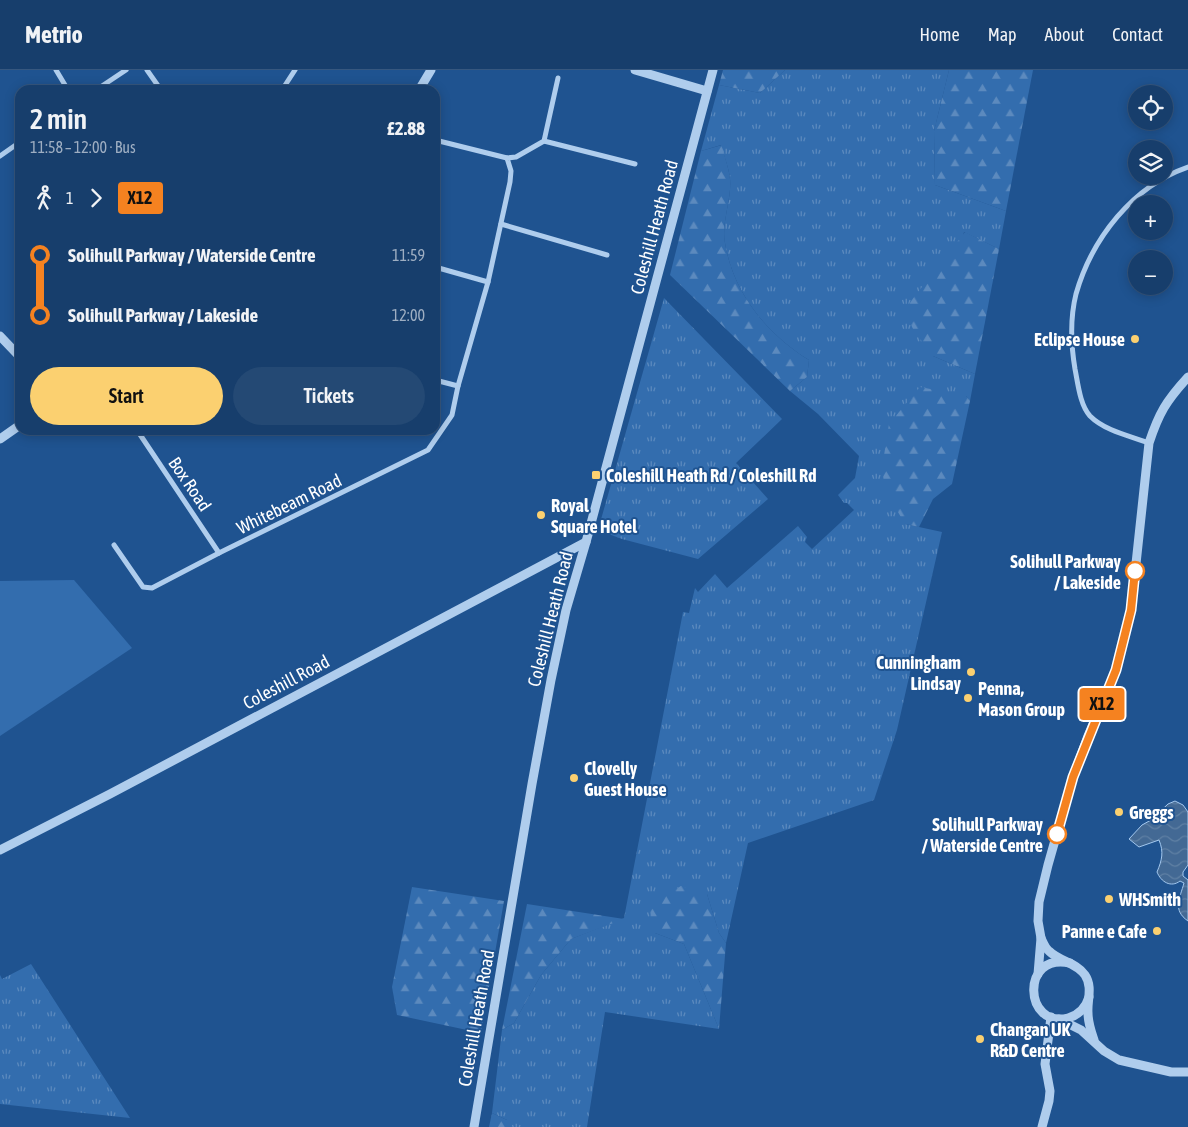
<!DOCTYPE html>
<meta charset="utf-8">
<style>
body{margin:0;font-family:"Asap Condensed",sans-serif;background:#244974;color:#f1f3f6;height:100vh;display:flex;flex-direction:column;font-size:19px;white-space:nowrap}
*{box-sizing:border-box;margin:0}
p{font-size:16px;color:#9eaec2}
.icon{flex:none;width:28px;height:28px;fill:none;stroke:currentColor;stroke-width:2;stroke-linecap:round;stroke-linejoin:round}
.map{position:relative;flex:1;overflow:hidden}
.details{position:absolute;left:15px;top:15px;width:425px;height:350px;display:flex;flex-direction:column;background:#173e6c;border-radius:15px;box-shadow:0 2px 12px #0003,0 0 0 1px #36577f}
.details>*{flex:none}
.badge{padding:0 10px;border-radius:4px;font-size:18px;line-height:32px}
.controls{position:absolute;left:1128px;top:15px;display:grid;gap:10px}
.controls a{display:grid;place-items:center;width:45px;height:45px;border-radius:50%;background:#173e6c;box-shadow:0 2px 12px #0003,0 0 0 1px #36577f;font-size:25px}
.map>.badge{position:absolute;translate:-50% -50%;box-shadow:0 0 0 2px #fff}
.legs{display:flex;align-items:center;gap:8px;height:55px;padding:0 15px;font-size:16px}
.legs p{margin-inline-start:auto}
.summary{display:flex;align-items:center;justify-content:space-between;height:85px;padding:0 15px}
h1{font-size:28px;font-weight:600;line-height:38px}
.action{display:flex;gap:10px;margin-top:auto;padding:10px 15px}
.action a{flex:1;height:58px;border-radius:30px;background:#fbd070;color:#111;font-size:20px;font-weight:600;line-height:58px;text-align:center}
.action a+a{background:#244974;color:#f1f3f6}
ul{padding:0 15px;list-style:none}
li{display:flex;align-items:center;gap:18px;height:60px;font-size:19px}
li i{display:grid;place-items:center;width:8px;height:100%;margin:0 6px;background:currentColor}
li i::after{content:'';width:12px;height:12px;margin:-6px;border:4px solid;border-radius:50%;background:#173e6c}
li p{margin-inline-start:auto}
li:first-child i{background:linear-gradient(#0000 50%,currentColor 0)}
li:last-child i{background:linear-gradient(currentColor 50%,#0000 0)}
header{display:flex;align-items:center;gap:30px;box-sizing:border-box;height:70px;padding:0 25px;background:#173e6c;border-bottom:1px solid #36577f}
header strong{font-size:24px}
nav{display:flex;gap:28px;margin-inline-start:auto;font-size:18px}
.map>svg:first-child{display:block}
.grass{fill:url(#grass-tufts)}
.forest{fill:url(#forest-firs)}
.green{fill:#336dae}
.water{fill:url(#water-waves);stroke:#a3c8ef}
.lines{fill:none;stroke-linecap:round;stroke-linejoin:round}
.minor{stroke:#afcded;stroke-width:5}
.tertiary{stroke:#afcded;stroke-width:9}
.line-1-casing{stroke:#fff;stroke-width:11}
.line-1{stroke:#f58220;stroke-width:8}
.poi-dot{fill:#fbd070;stroke:#1f5390;stroke-width:2}
.stop-1-dot{fill:#fff;stroke:#f58220;stroke-width:2.5}
.labels{text-anchor:middle;dominant-baseline:central;stroke-width:4;stroke-linejoin:round;paint-order:stroke}
.street-label{font-size:18px;fill:#fff;stroke:#1f5390}
.poi-label{font-size:18px;font-weight:bold;fill:#fff;stroke:#1f5390;text-anchor:start}
.stop-label{font-size:18px;font-weight:bold;fill:#fff;stroke:#1f5390;text-anchor:end}
</style>
<header>
<strong>Metrio</strong>
<nav><a>Home</a><a>Map</a><a>About</a><a>Contact</a></nav>
</header>
<div class="map">
<svg width="1188" height="1057" viewBox="0 0 1188 1057">
<defs>
<pattern id="grass-tufts" width="24" height="20" patternUnits="userSpaceOnUse" patternTransform="scale(1.25)"><rect width="24" height="20" fill="#336dae"/><path d="M3 7l-1-3M5 7V3M7 7l1-3M15 17l-1-3M17 17v-4M19 17l1-3" fill="none" stroke="#5c8abe"/></pattern>
<pattern id="forest-firs" width="22" height="20" patternUnits="userSpaceOnUse" patternTransform="scale(1.25)"><rect width="22" height="20" fill="#336dae"/><path d="M5 1l3.5 6h-7zM16 11l3.5 6h-7z" fill="#5c8abe"/></pattern>
<pattern id="water-waves" width="16" height="10" patternUnits="userSpaceOnUse" patternTransform="scale(1.25)"><rect width="16" height="10" fill="#436994"/><path d="M0 5q4-4 8 0t8 0" fill="none" stroke="#5f80a4"/></pattern>
</defs>
<rect width="100%" height="100%" fill="#1f5390"/>
<g class="grass">
<path d="M785 0H949L934 61 935 115 1006 141 999 179 964 162 933 286 975 304 970 331 966 326 905 454 942 462 897 660 874 730 748 773 726 873 719 863 707 824 655 863 684 874 719 959 605 942 587 1057H507V1050L492 1043 502 960 514 953 541 905 571 869 624 848 683 542 689 543 695 518 698 522 715 504 727 518 798 456 807 467 805 472 812 479 854 440 847 433H844L838 425 855 408 859 386 818 344 790 321 807 307 809 290C767 264 733 223 725 173 721 154 732 128 730 109 729 98 724 86 721 75L701 81 719 15 760 23Z"/>
<polygon points="664,228 782,349 736,393 768,429 698,489 622,469 598,460"/>
<polygon points="31,894 130,1048 0,1034 0,905 2,909"/>
</g>
<g class="forest">
<polygon points="723,0 785,0 760,23 719,15"/>
<polygon points="949,0 1033,0 1006,141 935,115 934,61"/>
<path d="M722 75C724 86 729 98 730 109 732 128 721 154 725 173 733 223 767 264 809 290L807 307 790 321 670 205 701 81Z"/>
<polygon points="965,162 999,179 975,304 933,286 914,261 904,240"/>
<polygon points="920,317 966,326 970,331 952,414 933,429 919,457 905,454 885,420 882,398 889,354"/>
<polygon points="681,816 707,824 719,863 726,873 719,959 684,874 655,863 649,835"/>
<polygon points="412,817 504,831 481,963 397,945 392,917"/>
<polygon points="527,834 624,849 571,869 541,905 514,953 502,960"/>
<polygon points="492,1043 507,1050 507,1057 489,1057"/>
</g>
<polygon class="green" points="74,510 132,578 0,666 0,511"/>
<path class="water" d="M1175 731 1183 735 1188 742V795L1183 802V806L1188 810V851C1172 840 1180 828 1184 813L1180 811C1171 818 1161 812 1157 802 1162 790 1164 782 1159 770L1139 777 1129 769 1142 755 1151 750 1168 734Z"/>
<g class="lines">
<g class="minor">
<polyline points="56,0 68,20"/>
<polyline points="147,0 161,20"/>
<polyline points="96,20 126,0"/>
<polyline points="282,20 295,0"/>
<polyline points="435,70 507,88"/>
<polyline points="544,71 635,94"/>
<polyline points="0,86 20,72"/>
<polyline points="501,154 607,185"/>
<polyline points="435,197 488,212"/>
<polyline points="435,310 458,316"/>
<polyline points="137,360 219,483"/>
<path d="M1149 373C1130 366 1105 361 1090 346 1080 335 1078 314 1075 299 1071 275 1070 248 1076 224 1092 168 1133 116 1188 97"/>
<polyline points="114,475 143,517 152,518 219,483 428,380 452,345 458,316 488,212 510,112 511,101 507,88 516,87 544,71 558,8"/>
</g>
<g class="tertiary">
<polyline points="635,0 707,21"/>
<polyline points="419,20 431,0"/>
<polyline points="0,266 20,287"/>
<polyline points="0,369 20,355"/>
<polyline points="0,780 110,724 586,472"/>
<path d="M1041 868C1043 872 1045 878 1049 881 1060 892 1076 892 1085 905 1093 917 1087 930 1088 943 1088 953 1091 961 1094 970"/>
<path d="M1070 893C1020 882 1024 959 1068 948 1079 945 1086 937 1089 927"/>
<path d="M1038 904 1041 868 1038 851 1039 832 1048 795 1073 707 1088 666 1116 600 1131 540 1149 373C1159 343 1166 331 1188 307"/>
<polyline points="1059,949 1081,960 1104,981 1119,990 1171,1002 1188,1002"/>
<polyline points="474,1057 532,714 551,610 566,540 586,472 713,0"/>
<polyline points="1042,1057 1049,1031 1050,1021 1045,994 1051,947"/>
</g>
</g>
<g class="lines">
<defs>
<polyline id="line-1" points="1057,764 1073,707 1116,600 1131,540 1135,501"/>
</defs>
<use href="#line-1" class="line-1-casing"/>
<use href="#line-1" class="line-1"/>
</g>
<g class="poi-dot">
<circle cx="1135" cy="269" r="5"/>
<rect x="591" y="400" width="10" height="10" rx="2.5"/>
<circle cx="541" cy="445" r="5"/>
<circle cx="971" cy="602" r="5"/>
<circle cx="968" cy="628" r="5"/>
<circle cx="574" cy="708" r="5"/>
<circle cx="1119" cy="742" r="5"/>
<circle cx="1109" cy="829" r="5"/>
<circle cx="1157" cy="861" r="5"/>
<circle cx="980" cy="969" r="5"/>
</g>
<g class="stop-1-dot">
<circle cx="1135" cy="501" r="9"/>
<circle cx="1057" cy="764" r="9"/>
</g>
<g class="labels">
<g class="street-label">
<text transform="translate(654 157) rotate(-75)">Coleshill Heath Road</text>
<text transform="translate(190 414) rotate(56)">Box Road</text>
<text transform="translate(289 434) rotate(-26)">Whitebeam Road</text>
<text transform="translate(550 549) rotate(-76)">Coleshill Heath Road</text>
<text transform="translate(286 612) rotate(-28)">Coleshill Road</text>
<text transform="translate(476 948) rotate(-80)">Coleshill Heath Road</text>
</g>
<g class="poi-label">
<text x="1125" y="269" text-anchor="end">Eclipse House</text>
<text x="606" y="405">Coleshill Heath Rd / Coleshill Rd</text>
<text x="551" y="435">Royal<tspan x="551" dy="21">Square Hotel</tspan></text>
<text x="961" y="592" text-anchor="end">Cunningham<tspan x="961" dy="21">Lindsay</tspan></text>
<text x="978" y="618">Penna,<tspan x="978" dy="21">Mason Group</tspan></text>
<text x="584" y="698">Clovelly<tspan x="584" dy="21">Guest House</tspan></text>
<text x="1129" y="742">Greggs</text>
<text x="1119" y="829">WHSmith</text>
<text x="1147" y="861" text-anchor="end">Panne e Cafe</text>
<text x="990" y="959">Changan UK<tspan x="990" dy="21">R&amp;D Centre</tspan></text>
</g>
<g class="stop-label">
<text x="1121" y="491">Solihull Parkway<tspan x="1121" dy="21">/ Lakeside</tspan></text>
<text x="1043" y="754">Solihull Parkway<tspan x="1043" dy="21">/ Waterside Centre</tspan></text>
</g>
</g>
</svg>
<div class="controls">
<a><svg class="icon" aria-label="locate" viewBox="0 0 24 24"><circle cx="12" cy="12" r="6"/><path d="M12 2v4M12 18v4M2 12h4M18 12h4"/></svg></a>
<a><svg class="icon" aria-label="layers" viewBox="0 0 24 24"><path d="M12 4l9 5-9 5-9-5zM3 14l9 5 9-5"/></svg></a>
<a>+</a>
<a>−</a>
</div>
<b class="badge" style="left:1102px;top:634px;background:#f58220;color:#111">X12</b>
<section class="details">
<div class="summary"><div><h1>2 min</h1><p>11:58 – 12:00 · Bus</p></div><b>£2.88</b></div>
<div class="legs"><svg class="icon" aria-label="walk" viewBox="0 0 24 24"><circle cx="13" cy="4" r="2"/><path d="M13 8l-2 6 4 7M11 14l-3 7M7 12l3-4h3l4 4"/></svg>1<svg class="icon" aria-label="forward" viewBox="0 0 24 24"><path d="M9 5l7 7-7 7"/></svg><b class="badge" style="background:#f58220;color:#111">X12</b></div>
<ul>
<li><i style="color:#f58220"></i><b>Solihull Parkway / Waterside Centre</b><p>11:59</p></li>
<li><i style="color:#f58220"></i><b>Solihull Parkway / Lakeside</b><p>12:00</p></li>
</ul>
<div class="action"><a>Start</a><a>Tickets</a></div>
</section>
</div>
